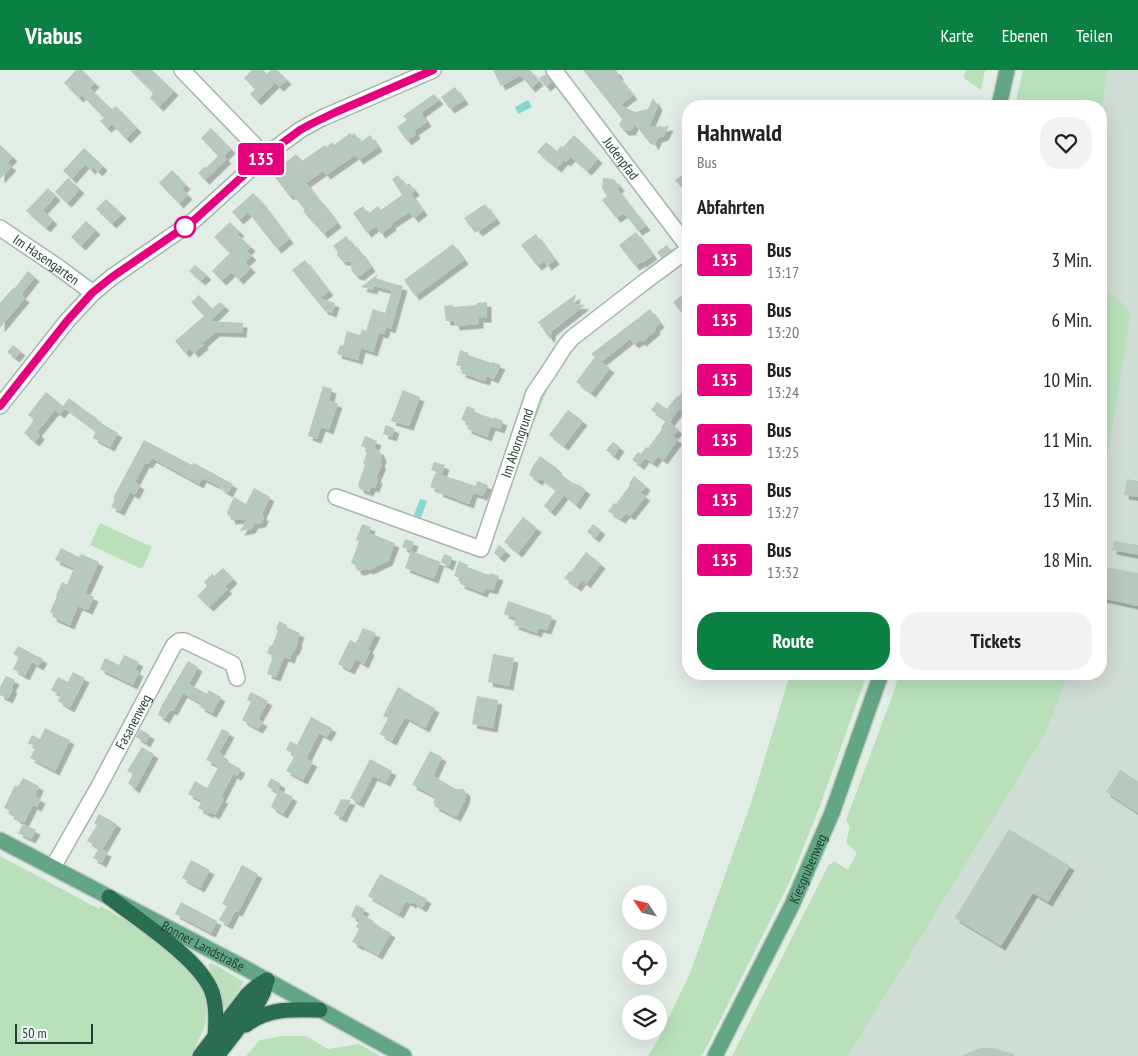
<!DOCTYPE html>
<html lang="de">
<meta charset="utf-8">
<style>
body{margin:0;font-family:"PT Sans Narrow",sans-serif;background:#f2f2f2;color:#222;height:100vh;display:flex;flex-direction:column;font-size:19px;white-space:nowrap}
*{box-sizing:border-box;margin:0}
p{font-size:16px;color:#767676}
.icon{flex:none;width:28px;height:28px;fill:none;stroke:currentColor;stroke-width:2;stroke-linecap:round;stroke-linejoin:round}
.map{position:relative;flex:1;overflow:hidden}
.panel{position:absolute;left:682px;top:30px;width:425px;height:580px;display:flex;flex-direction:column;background:#fff;border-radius:20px;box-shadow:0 5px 20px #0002}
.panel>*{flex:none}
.badge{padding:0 10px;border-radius:4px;font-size:18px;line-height:32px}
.needle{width:32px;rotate:305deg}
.tools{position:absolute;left:622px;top:815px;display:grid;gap:10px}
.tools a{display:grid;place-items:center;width:45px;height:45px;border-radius:50%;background:#fff;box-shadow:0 5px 20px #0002;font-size:25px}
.scale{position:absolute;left:15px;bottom:12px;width:78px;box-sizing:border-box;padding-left:5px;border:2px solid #214031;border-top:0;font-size:14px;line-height:18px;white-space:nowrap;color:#214031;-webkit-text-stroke:4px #f3f9f5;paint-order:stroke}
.map>.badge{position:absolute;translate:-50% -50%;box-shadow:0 0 0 2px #fff}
h2{padding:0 15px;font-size:19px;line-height:45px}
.round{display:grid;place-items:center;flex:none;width:52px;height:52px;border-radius:20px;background:#f2f2f2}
.summary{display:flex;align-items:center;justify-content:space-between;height:85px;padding:0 15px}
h1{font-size:24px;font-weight:600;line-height:38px}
.primary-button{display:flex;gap:10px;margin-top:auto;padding:10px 15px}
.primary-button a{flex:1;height:58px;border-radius:20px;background:#0b8043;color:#fff;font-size:20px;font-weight:600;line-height:58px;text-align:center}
.primary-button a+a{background:#f2f2f2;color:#222}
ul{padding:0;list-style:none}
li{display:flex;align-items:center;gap:15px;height:60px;padding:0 15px}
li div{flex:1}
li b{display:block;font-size:19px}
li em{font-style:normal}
li .badge{min-width:55px;font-weight:700;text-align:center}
header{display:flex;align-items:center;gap:30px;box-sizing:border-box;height:70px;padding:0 25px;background:#0b8043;color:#fff}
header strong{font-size:24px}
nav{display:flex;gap:28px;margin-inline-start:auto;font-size:18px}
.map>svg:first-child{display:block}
.built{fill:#d0ddd4}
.green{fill:#b9e0bb}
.water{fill:#86d6d1}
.building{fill:#b7c8be;filter:url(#shadow)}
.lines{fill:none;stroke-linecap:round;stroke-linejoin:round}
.minor-casing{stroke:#a4b6ac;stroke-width:18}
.major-casing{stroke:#c1cac5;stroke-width:18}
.highway-casing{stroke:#c1cac5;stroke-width:18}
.minor{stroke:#fff;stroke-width:15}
.major{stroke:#63a686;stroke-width:15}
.highway{stroke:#2a6e51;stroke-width:15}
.line-casing{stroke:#fff;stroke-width:11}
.line{stroke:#e6007e;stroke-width:8}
.stop-dot{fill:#fff;stroke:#e6007e;stroke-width:2.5}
.labels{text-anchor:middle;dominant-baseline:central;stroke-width:4.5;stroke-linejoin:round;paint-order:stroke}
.street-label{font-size:14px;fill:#214031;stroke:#f3f9f5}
</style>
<header>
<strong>Viabus</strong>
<nav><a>Karte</a><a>Ebenen</a><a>Teilen</a></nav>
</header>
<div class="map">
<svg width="1138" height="986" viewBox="0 0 1138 986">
<defs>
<filter id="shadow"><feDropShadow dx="4.5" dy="4.5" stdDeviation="0" flood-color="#0004"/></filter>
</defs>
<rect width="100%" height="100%" fill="#e2ede6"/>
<polygon class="built" points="1078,0 1138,0 1138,986 831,986 1008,604 1101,604 1101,36"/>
<g class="green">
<polygon points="966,0 985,0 981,20 964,8"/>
<polygon points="1023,0 1108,0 1101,42 1101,36 1015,36"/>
<polygon points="1101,219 1119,229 1131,245 1101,423"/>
<polygon points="546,316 549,316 534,352 528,349"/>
<polygon points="100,453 152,477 142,499 90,475"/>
<polygon points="790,604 867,604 820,736 790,811 704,982 700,986 648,986 659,968 690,903 754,724"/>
<polygon points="899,604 1067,604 1063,618 1045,664 848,986 732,986 828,796 834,791 848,800 857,783 846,773 850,757 846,750 894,621"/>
<polygon points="0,786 99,839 101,836 152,866 191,898 204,922 207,938 205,956 194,980 190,986 0,986"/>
<polygon points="212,893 244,912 226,938 225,938 209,897 209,894"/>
<polygon points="282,966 306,966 328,979 359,974 380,986 246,986 260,970"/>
</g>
<g class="water">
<polygon points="528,30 532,37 518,44 515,37"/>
<polygon points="420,429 427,431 421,448 414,445"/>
</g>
<g class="building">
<polygon points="76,0 82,0 95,13 90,18 105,33 112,39 116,36 137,58 126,69 112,54 107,58 100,51 104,48 82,25 79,28 64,13"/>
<polygon points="130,0 152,0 174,21 159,37 150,28 153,23"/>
<polygon points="252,0 263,0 267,4 271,0 277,0 287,10 279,17 275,13 257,31 250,24 255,19 244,8"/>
<polygon points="493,0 530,0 539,11 531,18 521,5 501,16"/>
<polygon points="583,0 616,0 619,5 618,6 633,25 620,35 635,42 648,39 653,28 658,36 649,57 662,56 661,57 669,56 664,66 658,68 654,76 650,69 647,70 635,54 631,61 624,61 619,55 622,49"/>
<polygon points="546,4 552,12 546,17 539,8"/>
<polygon points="455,17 464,30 450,39 441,27"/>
<polygon points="434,24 439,30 421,43 427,52 414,61 416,64 407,71 397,57 407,50 403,46"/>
<polygon points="211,58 231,79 224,86 227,89 205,110 198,103 205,96 206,98 218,86 201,68"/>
<polygon points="350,63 351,65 354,63 361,72 370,65 378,77 359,90 355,85 326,105 323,101 306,113 318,129 319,129 328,140 337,153 323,164 313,151 312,152 303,141 305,140 292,124 289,126 272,103 296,84 302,91 325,75 326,77 333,72 334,75"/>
<polygon points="574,65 598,89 587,101 571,87 566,92 564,90 557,98 537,82 546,72 557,81 561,76 563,77"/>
<polygon points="0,75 13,87 7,93 12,96 0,109"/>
<polygon points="84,78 103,96 98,102 93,97 91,100 85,94 72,109 63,101"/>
<polygon points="172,100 186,115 182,119 188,125 179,134 159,113"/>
<polygon points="689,100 689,123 683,115 681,117 675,110"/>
<polygon points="398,105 406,116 409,113 415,121 411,124 423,141 414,148 409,142 391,154 392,156 381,164 376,156 367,163 353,143 363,136 368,144 378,136 381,140 402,125 392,109"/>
<polygon points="68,108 80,119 67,133 55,122"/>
<polygon points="603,108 614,109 620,117 617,119 646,156 638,161 624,143 616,148 602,130 607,126 602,118"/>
<polygon points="48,118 56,126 43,140 53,150 46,158 26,141"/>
<polygon points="253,123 260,130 289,169 277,179 248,142 239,150 232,142"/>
<polygon points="106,129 122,144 112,154 96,139"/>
<polygon points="485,134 496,149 478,162 473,156 471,158 464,148"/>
<polygon points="86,151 96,160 81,176 71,167"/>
<polygon points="230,152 240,162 237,164 251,177 247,181 252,186 245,192 251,198 239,210 231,202 222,211 212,201 230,183 214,167"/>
<polygon points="636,162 653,185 642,193 641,192 635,196 619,175"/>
<polygon points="536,164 555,190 547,196 544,191 537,196 521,175"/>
<polygon points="346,166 351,173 352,172 359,181 360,181 371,197 360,206 355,205 351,199 352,192 342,191 337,185 338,182 333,176"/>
<polygon points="453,174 464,190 415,226 404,210"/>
<polygon points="667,175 671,180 661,188 657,182"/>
<polygon points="305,190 329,221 320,228 335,233 332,243 324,240 292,200"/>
<polygon points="195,195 207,205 201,211 189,201"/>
<polygon points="28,201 35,207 21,225 25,228 0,258 0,233 13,218 14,219"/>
<polygon points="378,204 376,208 394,214 392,221 374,216 373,220 361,217"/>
<polygon points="394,214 403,216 391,259 386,257 384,264 379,263 373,282 361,278 358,290 337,284 340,275 343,276 347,261 360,265 362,259 366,261 373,239 385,243"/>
<polygon points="576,224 574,234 585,235 552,261 550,269 538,252"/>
<polygon points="199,225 212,239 220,232 225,236 210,251 243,253 242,263 215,262 203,273 204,275 194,283 190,278 185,283 175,271 204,246 191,232"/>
<polygon points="681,226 689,236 689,252 673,232"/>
<polygon points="487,232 487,248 479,248 479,254 455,256 454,251 446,251 444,236 453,235 453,237 477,235 477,233"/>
<polygon points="650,239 660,253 655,258 656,260 642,272 640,270 634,274 630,269 601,292 610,298 591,323 576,312 595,287 591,284"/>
<polygon points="13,275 21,281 15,288 7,282"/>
<polygon points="460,280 469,283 468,285 480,289 491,293 492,292 501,295 494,309 487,306 485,311 461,303 463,297 456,295"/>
<polygon points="689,313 689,335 684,342 679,339 670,352 678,360 673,366 678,370 663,390 658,386 653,393 645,388 640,395 632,390 638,382 641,384 646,377 648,378 662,359 661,358 666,350 651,340 657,332 667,339 677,326 678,327"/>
<polygon points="323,316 332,319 329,331 338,333 329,360 321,357 317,369 308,366"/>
<polygon points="403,320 420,327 409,356 391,351"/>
<polygon points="46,322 63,336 69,328 89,343 97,348 96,350 118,363 110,377 93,368 96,361 65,338 60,344 55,340 37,362 40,365 35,372 24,363 34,350 28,345"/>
<polygon points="467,336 475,339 474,342 494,349 494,347 503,351 500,359 491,356 487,367 467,359 469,353 461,350"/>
<polygon points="568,340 583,351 564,376 549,365"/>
<polygon points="386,355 395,359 392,367 383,364"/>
<polygon points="365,366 377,371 374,379 379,380 382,387 380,393 382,394 376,408 378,409 375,418 371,417 369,422 360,419 358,415 365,395 363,394 367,382 365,382 366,378 361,376"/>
<polygon points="144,370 192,395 194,393 233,414 228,423 220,418 221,417 202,408 199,414 152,388 148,394 145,393 135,412 140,415 135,425 130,422 120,441 111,437 115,429 113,428"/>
<polygon points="613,372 620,377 614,386 606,380"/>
<polygon points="540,386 558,399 556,401 573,413 579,415 586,420 576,435 564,425 551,442 544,436 556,420 540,408 538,411 529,405 533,396"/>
<polygon points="434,392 445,395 442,404 431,400"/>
<polygon points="435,403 476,416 477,411 488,415 483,426 473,423 469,434 438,422 439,420 430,417"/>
<polygon points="634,406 646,416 641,423 646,426 630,446 626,443 621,449 608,441 614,433 616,434 630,415 629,414"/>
<polygon points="1127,409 1138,411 1138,427 1124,425"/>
<polygon points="254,418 270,427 262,444 264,448 261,453 254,454 251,459 240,461 247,449 231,450 230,446 228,445 227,442 234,427 246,434"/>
<polygon points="523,447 537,458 518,483 504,472"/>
<polygon points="362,454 371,457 369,463 395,473 388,491 369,500 366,499 360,501 357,500 355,495 351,493 359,471 356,470"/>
<polygon points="593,454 601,460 595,468 587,462"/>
<polygon points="405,469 414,472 411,481 441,492 444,484 452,487 449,496 440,492 434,509 405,498 411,481 402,477"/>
<polygon points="1114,471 1138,475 1138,485 1112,480"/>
<polygon points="499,475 506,481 500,488 494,483"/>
<polygon points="61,478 79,487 81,484 99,492 85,523 94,527 88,540 78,536 70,555 52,547 53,544 50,542 57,526 56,526 62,512 67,515 74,498 55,490"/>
<polygon points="586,482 601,494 586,514 582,510 577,517 564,508 570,501 571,502"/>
<polygon points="459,491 468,495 467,497 489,505 490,503 499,506 493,520 485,518 483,523 460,514 462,509 454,506"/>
<polygon points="1106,497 1138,503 1138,536 1101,528 1101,519"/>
<polygon points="223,498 233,509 225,517 228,519 209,537 197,526 207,516 204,512 212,504 214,506"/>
<polygon points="508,531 552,546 547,560 539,558 537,563 514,555 516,548 504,544"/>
<polygon points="279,551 287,555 286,557 300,563 297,571 298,573 295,580 293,581 290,589 284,587 276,607 267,604 273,586 267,583 270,575 272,576 278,560 276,559"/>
<polygon points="363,558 376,563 368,579 370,581 364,594 356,589 350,600 338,594 350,570 356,573"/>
<polygon points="18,576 43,589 39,596 32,592 25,606 13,599 19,587 13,584"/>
<polygon points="493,584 514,588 509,616 488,612"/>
<polygon points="124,585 139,592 135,600 139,602 133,615 100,599 105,588 119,595"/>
<polygon points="188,591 198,597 189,614 207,624 209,620 221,627 212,643 200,637 202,634 183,623 173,641 170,640 165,649 158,645 162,635"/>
<polygon points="73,602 85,608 70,638 58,631 61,625 51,620 58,607 68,612"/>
<polygon points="6,606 15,610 11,618 13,619 8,629 0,625 0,617"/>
<polygon points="398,617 412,625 412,626 435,638 425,658 405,647 392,671 380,664 388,648 383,646"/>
<polygon points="251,622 268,631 258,649 263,652 258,659 242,650 251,632 247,630"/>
<polygon points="477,626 498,630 493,658 472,654"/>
<polygon points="311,647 332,658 327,667 319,663 306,689 313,692 303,710 286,701 295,685 286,680 290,671 297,675"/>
<polygon points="45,658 70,670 55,701 30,688 36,677 28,673 32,665 40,669"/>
<polygon points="140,659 150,665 146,673 136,667"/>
<polygon points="222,659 230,663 219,683 224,686 223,689 241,699 237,706 233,704 221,728 224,729 215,745 210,742 209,744 198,738 202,731 188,724 195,711 207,718 219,696 206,690"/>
<polygon points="142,677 154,684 135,719 128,713 133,704 127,701"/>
<polygon points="430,681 442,687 433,706 456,719 463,719 466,722 466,725 464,732 456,747 434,736 435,734 433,733 436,727 412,715"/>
<polygon points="370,689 392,701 386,712 373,706 359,733 350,728"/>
<polygon points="1120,700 1138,711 1138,743 1106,722"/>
<polygon points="23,708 39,716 35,726 41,729 37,737 33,735 24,753 16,749 16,748 9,744 11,741 4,738 15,715 18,717"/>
<polygon points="271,708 281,714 277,722 267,716"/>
<polygon points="279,720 293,727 283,744 271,737"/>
<polygon points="341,729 351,730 342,748 334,744"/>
<polygon points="99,744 117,754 102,780 107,782 102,793 93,788 99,778 87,771 97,755 94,753"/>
<polygon points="23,754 36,760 31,769 18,763"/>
<polygon points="1009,759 1070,796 1048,832 1033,823 1001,876 955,848"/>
<polygon points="191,790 210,800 200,818 182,808"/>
<polygon points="242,795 258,804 238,842 235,841 228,855 219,850 227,836 222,834"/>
<polygon points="380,804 427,829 422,838 413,832 412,834 406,831 399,844 368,826"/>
<polygon points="181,832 217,851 211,863 175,844"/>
<polygon points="356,835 365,839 359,850 351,846"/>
<polygon points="363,845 374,851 373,853 391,863 378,885 360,875 359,876 352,872 359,859 356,857"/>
<polygon points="980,978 993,978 1014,984 1014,986 961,986"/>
</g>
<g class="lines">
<defs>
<g id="minor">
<polyline points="182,0 265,86"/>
<path id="s1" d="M554 0 689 178"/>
<path id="s2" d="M0 158 58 197 93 223"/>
<polyline points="0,336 67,251 93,223 112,207 192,152 265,86 300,60 322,48 433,0"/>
<path id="s3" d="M336 427 481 479 534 323 549 301 565 276 572 268 643 213 689 179"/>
<path id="s4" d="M53 797 98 718 174 575 179 571H185L233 594 237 608"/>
</g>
<g id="major">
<polyline points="999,36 1007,0"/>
<path id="s5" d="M0 770 243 897 404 986"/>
<path id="s6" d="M715 986 792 835 832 743 881 604"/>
</g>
<g id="highway">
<path d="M109 827C137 849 200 889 212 922 217 937 216 952 215 968"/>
<path d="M246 955C267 938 294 939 320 940"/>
<polyline points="200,986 247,925 257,916 267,910"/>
<polyline points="217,986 258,933 263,923 267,910"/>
</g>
</defs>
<use href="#minor" class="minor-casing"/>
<use href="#major" class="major-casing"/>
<use href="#highway" class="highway-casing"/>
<use href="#minor" class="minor"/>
<use href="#major" class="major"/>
<use href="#highway" class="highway"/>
</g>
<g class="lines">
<defs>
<polyline id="line" points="0,336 67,251 92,223 112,207 192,152 265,86 300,60 311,54 336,42 433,0"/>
</defs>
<use href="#line" class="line-casing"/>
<use href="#line" class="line"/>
</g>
<circle class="stop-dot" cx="185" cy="157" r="10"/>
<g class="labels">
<g class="street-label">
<text stroke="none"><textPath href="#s1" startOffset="111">Judenpfad</textPath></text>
<text stroke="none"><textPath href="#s2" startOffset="56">Im Hasengarten</textPath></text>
<text stroke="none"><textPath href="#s3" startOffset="266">Im Ahorngrund</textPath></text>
<text stroke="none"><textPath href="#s4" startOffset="166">Fasanenweg</textPath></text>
<text stroke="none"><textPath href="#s6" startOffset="209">Kiesgrubenweg</textPath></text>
<text stroke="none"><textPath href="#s5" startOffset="229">Bonner Landstraße</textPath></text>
</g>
</g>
</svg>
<div class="tools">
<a><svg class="needle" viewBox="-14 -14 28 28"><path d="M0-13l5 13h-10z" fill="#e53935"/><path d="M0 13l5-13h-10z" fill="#767676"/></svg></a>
<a><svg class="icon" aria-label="locate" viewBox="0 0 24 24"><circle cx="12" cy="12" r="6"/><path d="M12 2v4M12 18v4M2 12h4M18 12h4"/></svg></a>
<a><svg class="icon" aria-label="layers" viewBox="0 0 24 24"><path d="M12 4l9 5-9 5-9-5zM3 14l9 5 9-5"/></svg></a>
</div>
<div class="scale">50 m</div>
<b class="badge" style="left:261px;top:89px;background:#e6007e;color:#fff">135</b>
<section class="panel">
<div class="summary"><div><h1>Hahnwald</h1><p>Bus</p></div><a class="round"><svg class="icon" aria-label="heart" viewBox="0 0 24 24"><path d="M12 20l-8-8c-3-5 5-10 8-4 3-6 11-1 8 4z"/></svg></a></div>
<h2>Abfahrten</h2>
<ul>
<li><span class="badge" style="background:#e6007e;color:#fff">135</span><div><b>Bus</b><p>13:17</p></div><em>3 Min.</em></li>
<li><span class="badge" style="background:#e6007e;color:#fff">135</span><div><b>Bus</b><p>13:20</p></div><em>6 Min.</em></li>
<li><span class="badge" style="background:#e6007e;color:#fff">135</span><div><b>Bus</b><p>13:24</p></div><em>10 Min.</em></li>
<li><span class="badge" style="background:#e6007e;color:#fff">135</span><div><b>Bus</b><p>13:25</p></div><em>11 Min.</em></li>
<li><span class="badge" style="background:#e6007e;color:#fff">135</span><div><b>Bus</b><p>13:27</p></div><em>13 Min.</em></li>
<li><span class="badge" style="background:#e6007e;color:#fff">135</span><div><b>Bus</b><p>13:32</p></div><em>18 Min.</em></li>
</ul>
<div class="primary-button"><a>Route</a><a>Tickets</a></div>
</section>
</div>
